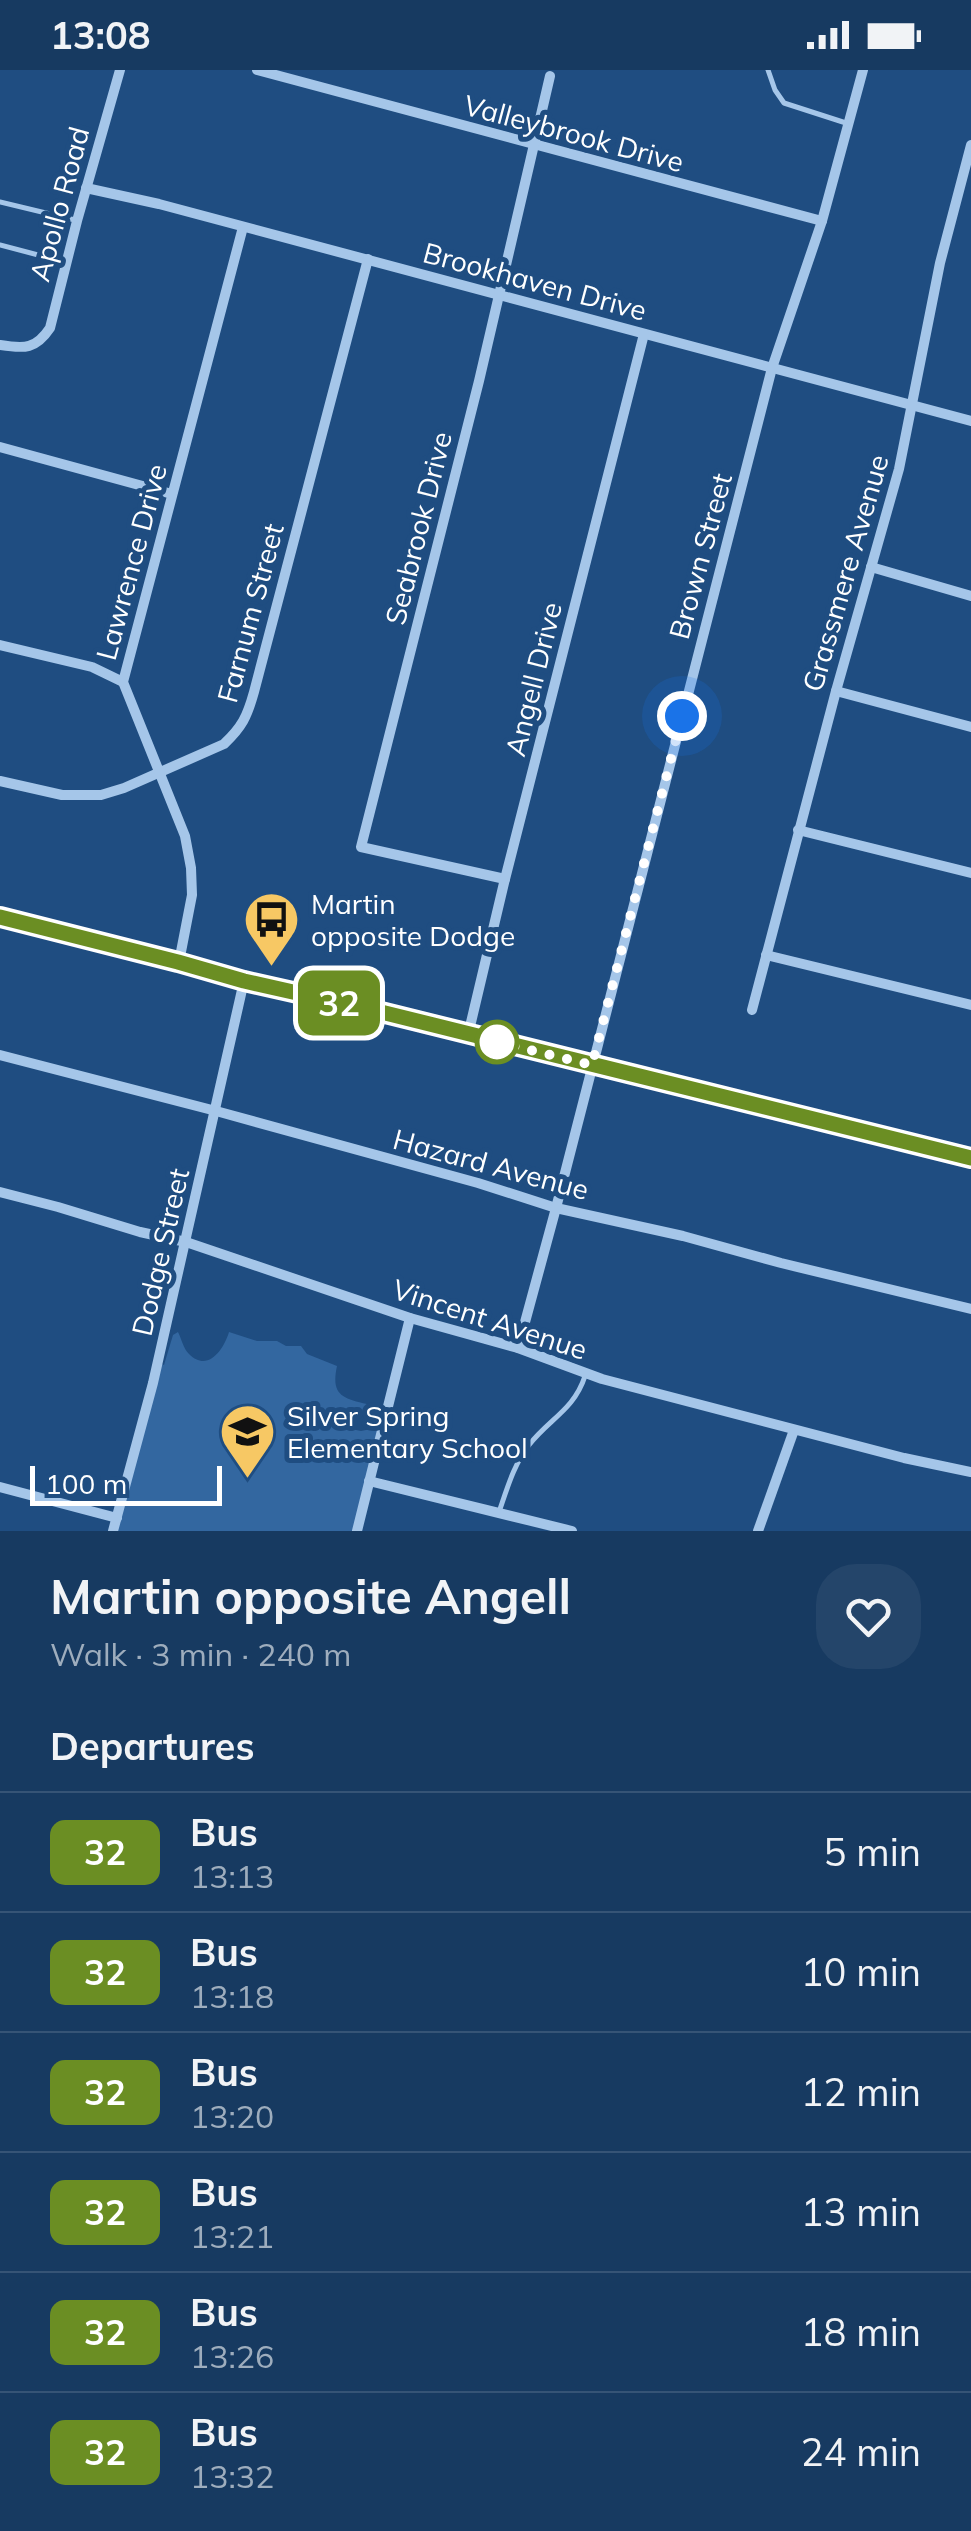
<!DOCTYPE html>
<meta charset="utf-8">
<style>
body{margin:0;font-family:Mulish,sans-serif;background:#24456a;color:#f1f3f6;height:100vh;display:flex;flex-direction:column;font-size:38px;white-space:nowrap}
*{box-sizing:border-box;margin:0}
p{font-size:32px;color:#9eadbd}
.icon{flex:none;width:55px;height:55px;fill:none;stroke:currentColor;stroke-width:2;stroke-linecap:round;stroke-linejoin:round}
.map{position:relative;height:1461px;overflow:hidden}
.details{display:flex;flex-direction:column;background:#173a61;flex:1}
.details>*{flex:none}
.badge{padding:0 20px;border-radius:15px;font-size:35px;line-height:65px}
.scale{position:absolute;left:30px;bottom:25px;width:192px;box-sizing:border-box;padding-left:10px;border:5px solid #fff;border-top:0;font-size:28px;line-height:35px;white-space:nowrap;color:#fff;-webkit-text-stroke:8px #1f4d81;paint-order:stroke}
.you{position:absolute;width:50px;height:50px;margin:-25px;border:8px solid #fff;border-radius:50%;background:#1a73e8;box-shadow:0 0 0 15px #1a73e833}
.map>.badge{position:absolute;translate:-50% -50%;box-shadow:0 0 0 5px #fff}
h2{padding:0 50px;font-size:38px;line-height:90px}
.round{display:grid;place-items:center;flex:none;width:105px;height:105px;border-radius:40px;background:#24456a}
.summary{display:flex;align-items:center;justify-content:space-between;height:170px;padding:0 50px}
h1{font-size:48px;font-weight:700;line-height:75px}
ul{padding:0;list-style:none}
li{display:flex;align-items:center;gap:30px;height:120px;padding:0 50px;border-top:2px solid #365476}
li div{flex:1}
li b{display:block;font-size:38px}
li em{font-style:normal}
li .badge{min-width:110px;font-weight:700;text-align:center}
.status{display:flex;justify-content:space-between;align-items:center;height:70px;padding:0 50px;background:#173a61;direction:ltr}
.status svg{height:28px;fill:currentColor}
.map>svg:first-child{display:block}
.green{fill:#3367a0}
.lines{fill:none;stroke-linecap:round;stroke-linejoin:round}
.lane{stroke:#a5c6e9;stroke-width:5}
.street{stroke:#a5c6e9;stroke-width:10}
.secondary{stroke:#d0e2f7;stroke-width:15}
.line-casing{stroke:#fff;stroke-width:22}
.line{stroke:#6b8e23;stroke-width:15}
.walk{stroke:#fff;stroke-width:10;stroke-dasharray:0 18}
.stop-dot{fill:#fff;stroke:#6b8e23;stroke-width:5}
.labels{text-anchor:middle;dominant-baseline:central;stroke-width:10;stroke-linejoin:round;paint-order:stroke}
.street-label{font-size:28px;fill:#fff;stroke:#1f4d81}
.poi-label{font-size:28px;fill:#fff;stroke:#1f4d81;text-anchor:start}
</style>
<div class="status"><b>13:08</b><svg viewBox="0 0 49 12"><path d="M0 12V9h3v3zM5 12V6h3v6zM10 12V3h3v9zM15 12V0h3v12zM26 1h20v11H26zM47 4h2v5h-2z"/></svg></div>
<div class="map">
<svg width="971" height="1461" viewBox="0 0 971 1461">
<rect width="100%" height="100%" fill="#1f4d81"/>
<path class="green" d="M178 1262C182 1270 183 1278 189 1284 208 1303 224 1279 229 1262L257 1271H277L286 1276H301L307 1284 337 1296C331 1324 341 1328 367 1334L365 1344 355 1347 349 1352 351 1359 361 1361 381 1357 356 1461H112L157 1292 164 1295 173 1265Z"/>
<g class="lines">
<g class="lane">
<polyline points="768,0 775,20 784,33 846,53"/>
<polyline points="0,132 75,150"/>
<polyline points="0,175 65,192"/>
<path d="M499 1442C507 1419 514 1394 529 1375 549 1349 574 1340 585 1306"/>
</g>
<g class="street">
<polyline points="257,0 822,151"/>
<polyline points="86,118 159,134 971,351"/>
<path d="M0 275C25 279 36 279 50 258L77 151 120 0"/>
<polyline points="0,377 172,424"/>
<polyline points="871,497 971,526"/>
<polyline points="0,575 92,597 123,612"/>
<polyline points="836,621 971,657"/>
<path d="M0 711 62 725H101L124 718 224 674C242 657 247 647 254 622L368 189"/>
<polyline points="798,760 971,803"/>
<polyline points="505,809 361,777 479,311 550,6"/>
<polyline points="766,885 971,935"/>
<polyline points="179,892 192,825 191,798 185,766 123,612 243,157"/>
<polyline points="752,940 836,621 899,399 940,193 971,75"/>
<polyline points="468,965 504,813 644,264"/>
<polyline points="0,985 216,1041 478,1113 556,1138 683,1166 781,1193 971,1239"/>
<polyline points="0,1122 58,1137 140,1162 186,1172 410,1248 518,1278 602,1309 904,1388 971,1402"/>
<polyline points="518,1278 556,1138 772,298 822,151 863,0"/>
<polyline points="369,1411 572,1461"/>
<polyline points="0,1417 117,1448"/>
<polyline points="113,1461 153,1313 244,911"/>
<polyline points="357,1461 410,1248"/>
<polyline points="758,1461 794,1360"/>
</g>
<polyline class="secondary" points="0,847 179,892 244,911 373,940 971,1088"/>
</g>
<g class="lines">
<defs>
<polyline id="line" points="0,847 178,892 244,911 373,940 971,1088"/>
</defs>
<use href="#line" class="line-casing"/>
<use href="#line" class="line"/>
<polyline class="walk" points="497,972 592,995 682,646"/>
</g>
<defs>
<symbol id="bus-pin" viewBox="-11 -11 22 30"><path d="M0 17L-7.5 6A9.5 9.5 0 1 1 7.5 6Z" fill="#f7c864" stroke="#1f4d81"/><path d="M-5-6H5V4H4V6H2V4H-2V6H-4V4H-5ZM-3.5-4V0h7V-4ZM-3.5 1.2v1.5H-2V1.2ZM2 1.2v1.5H3.5V1.2Z" fill="#111"/></symbol>
<symbol id="school-pin" viewBox="-11 -11 22 30"><path d="M0 17L-7.5 6A9.5 9.5 0 1 1 7.5 6Z" fill="#f7c864" stroke="#1f4d81"/><path d="M0-5L7-2L0 1L-7-2ZM-4 1L0 2.5L4 1V4Q0 6-4 4Z" fill="#111"/></symbol>
</defs>
<g fill-rule="evenodd">
<use href="#bus-pin" x="240" y="818" width="63" height="86"/>
<use href="#school-pin" x="216" y="1330" width="63" height="86"/>
</g>
<circle class="stop-dot" cx="497" cy="972" r="20"/>
<g class="labels">
<g class="street-label">
<text transform="translate(574 63) rotate(15)">Valleybrook Drive</text>
<text transform="translate(59 134) rotate(-75)">Apollo Road</text>
<text transform="translate(535 211) rotate(15)">Brookhaven Drive</text>
<text transform="translate(418 458) rotate(-76)">Seabrook Drive</text>
<text transform="translate(700 486) rotate(-75)">Brown Street</text>
<text transform="translate(131 492) rotate(-75)">Lawrence Drive</text>
<text transform="translate(845 503) rotate(-74)">Grassmere Avenue</text>
<text transform="translate(250 543) rotate(-75)">Farnum Street</text>
<text transform="translate(533 609) rotate(-76)">Angell Drive</text>
<text transform="translate(491 1094) rotate(15)">Hazard Avenue</text>
<text transform="translate(160 1182) rotate(-77)">Dodge Street</text>
<text transform="translate(490 1249) rotate(18)">Vincent Avenue</text>
</g>
<g class="poi-label">
<text x="311" y="833">Martin<tspan x="311" dy="32">opposite Dodge</tspan></text>
<text x="287" y="1345">Silver Spring<tspan x="287" dy="32">Elementary School</tspan></text>
</g>
</g>
</svg>
<div class="scale">100 m</div>
<div class="you" style="left:682px;top:646px"></div>
<b class="badge" style="left:339px;top:933px;background:#6b8e23;color:#fff">32</b>
</div>
<section class="details">
<div class="summary"><div><h1>Martin opposite Angell</h1><p>Walk · 3 min · 240 m</p></div><a class="round"><svg class="icon" aria-label="heart" viewBox="0 0 24 24"><path d="M12 20l-8-8c-3-5 5-10 8-4 3-6 11-1 8 4z"/></svg></a></div>
<h2>Departures</h2>
<ul>
<li><span class="badge" style="background:#6b8e23;color:#fff">32</span><div><b>Bus</b><p>13:13</p></div><em>5 min</em></li>
<li><span class="badge" style="background:#6b8e23;color:#fff">32</span><div><b>Bus</b><p>13:18</p></div><em>10 min</em></li>
<li><span class="badge" style="background:#6b8e23;color:#fff">32</span><div><b>Bus</b><p>13:20</p></div><em>12 min</em></li>
<li><span class="badge" style="background:#6b8e23;color:#fff">32</span><div><b>Bus</b><p>13:21</p></div><em>13 min</em></li>
<li><span class="badge" style="background:#6b8e23;color:#fff">32</span><div><b>Bus</b><p>13:26</p></div><em>18 min</em></li>
<li><span class="badge" style="background:#6b8e23;color:#fff">32</span><div><b>Bus</b><p>13:32</p></div><em>24 min</em></li>
</ul>
</section>
